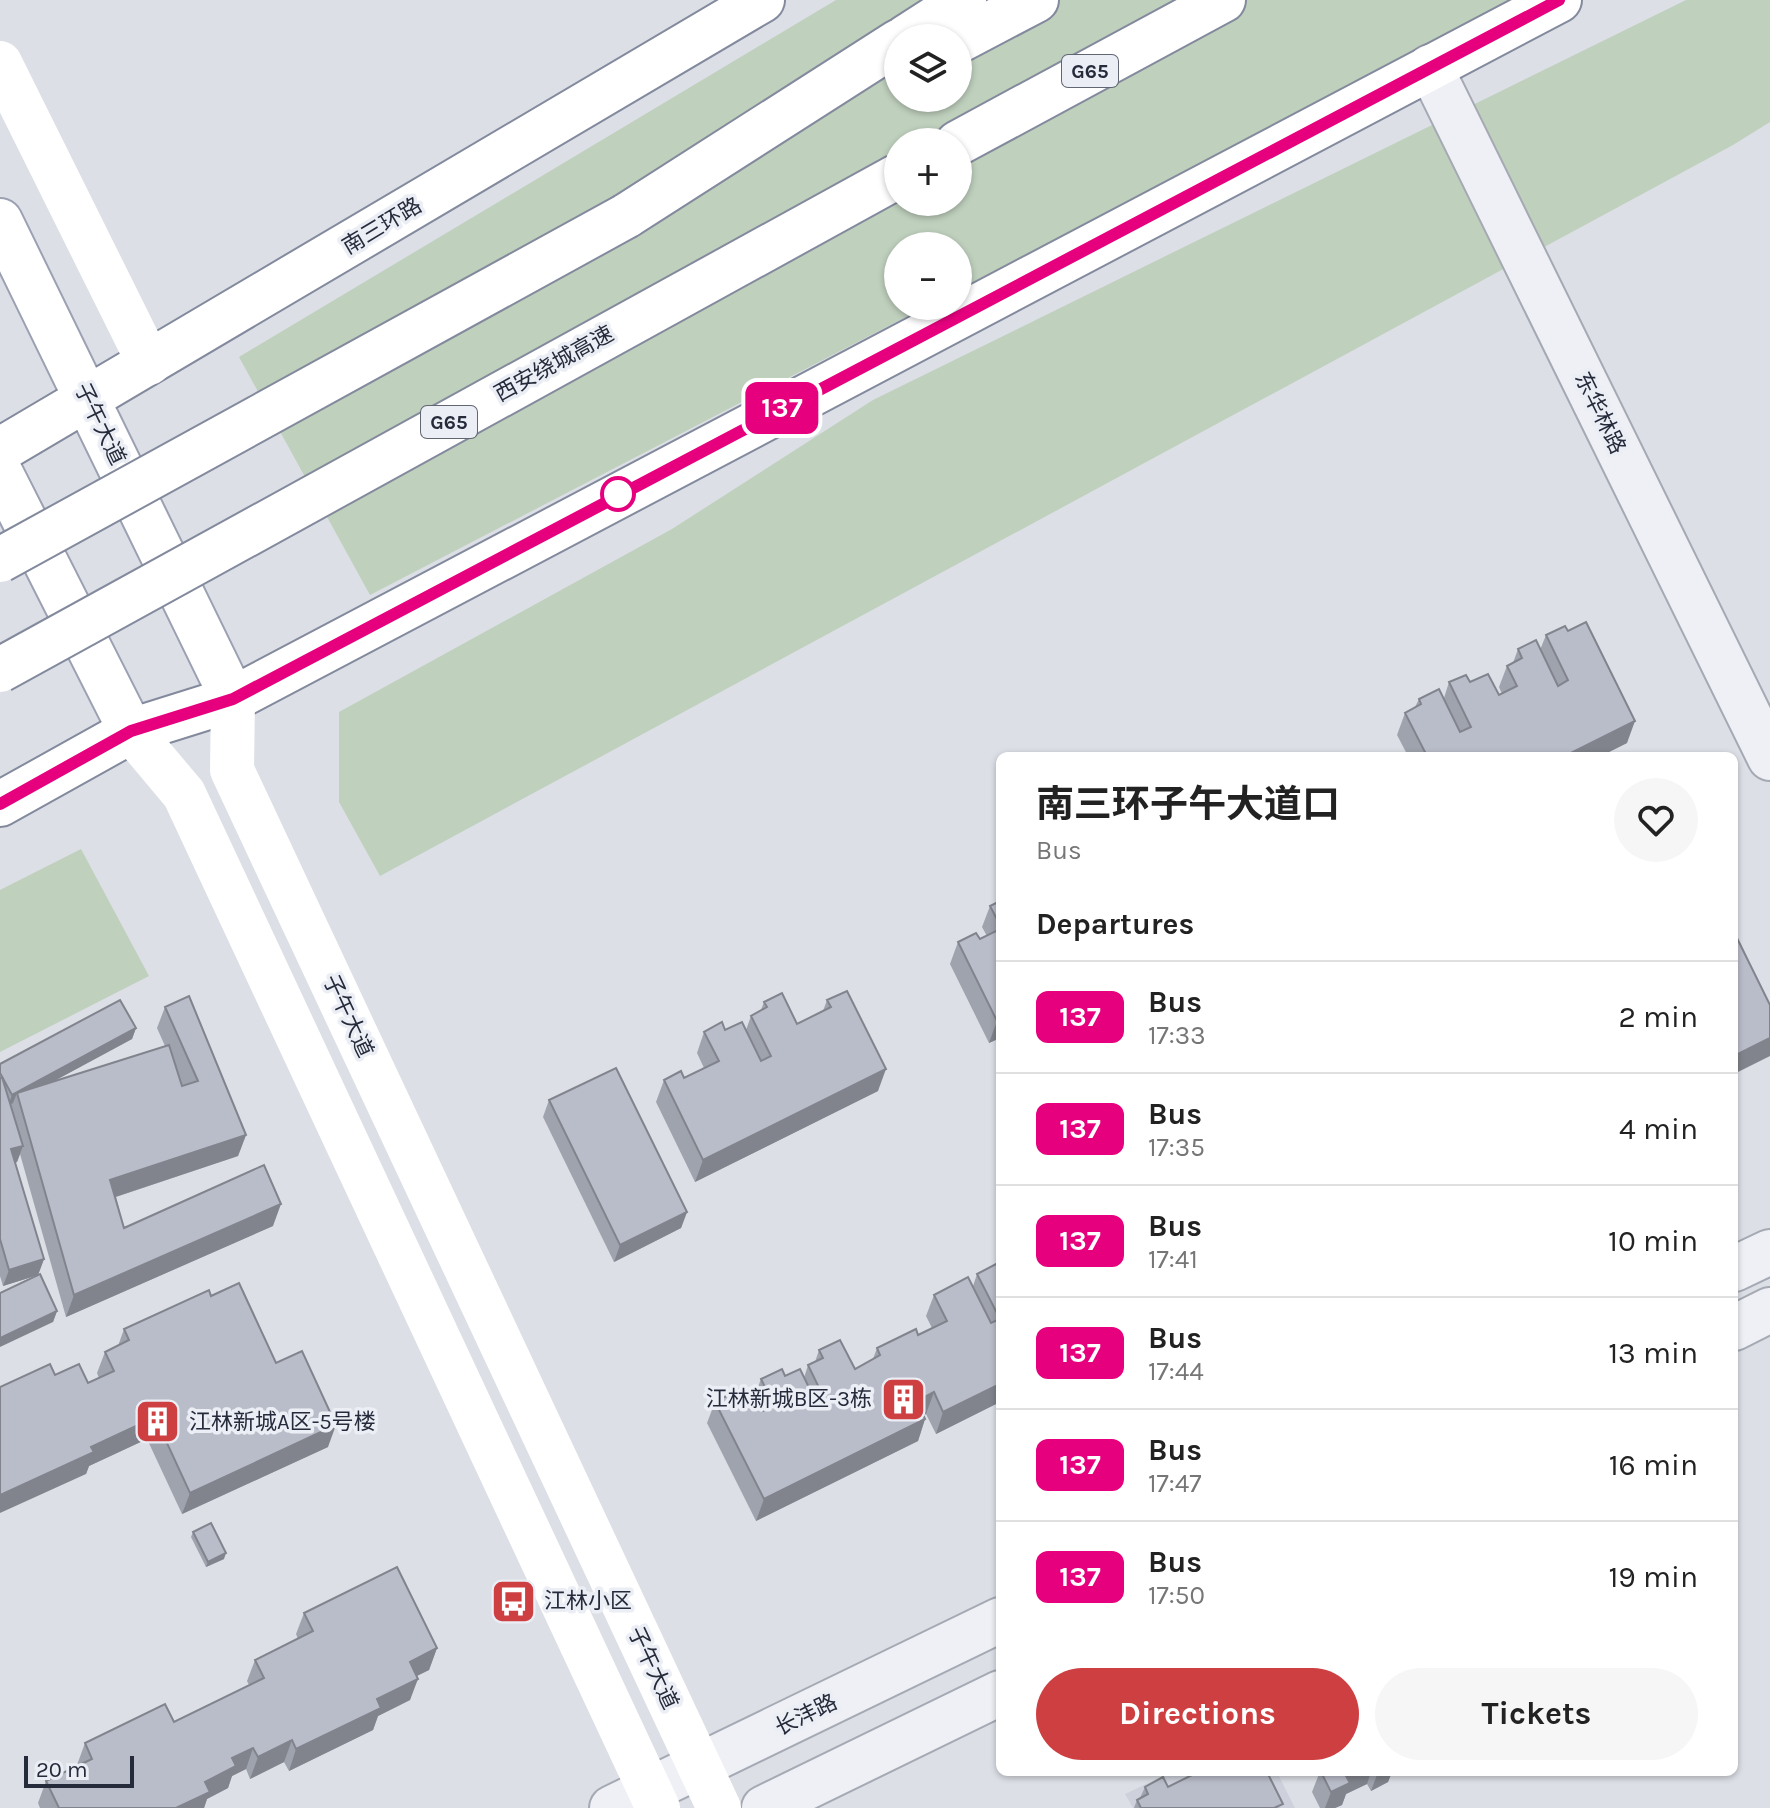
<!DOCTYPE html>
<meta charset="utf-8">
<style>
body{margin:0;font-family:Karla,"Noto Sans SC",sans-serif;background:#f6f6f6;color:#222;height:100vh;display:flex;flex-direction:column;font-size:30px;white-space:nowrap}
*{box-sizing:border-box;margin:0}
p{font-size:26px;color:#767676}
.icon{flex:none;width:44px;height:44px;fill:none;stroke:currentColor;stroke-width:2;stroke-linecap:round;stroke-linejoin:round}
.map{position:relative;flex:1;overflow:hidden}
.drawer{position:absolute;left:996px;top:752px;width:742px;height:1024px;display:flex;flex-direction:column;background:#fff;border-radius:12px;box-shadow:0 2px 6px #0004}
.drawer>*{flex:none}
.badge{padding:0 16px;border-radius:12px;font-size:28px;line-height:52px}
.tools{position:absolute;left:884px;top:24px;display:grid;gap:16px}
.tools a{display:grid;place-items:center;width:88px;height:88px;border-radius:50%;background:#fff;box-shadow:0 2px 6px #0004;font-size:40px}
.scale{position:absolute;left:24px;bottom:20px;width:110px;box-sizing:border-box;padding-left:8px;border:4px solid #262b3c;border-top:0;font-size:22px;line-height:28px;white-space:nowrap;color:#262b3c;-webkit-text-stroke:6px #ebeef4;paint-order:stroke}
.map>.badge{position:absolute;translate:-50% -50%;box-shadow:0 0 0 4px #fff}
h2{padding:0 40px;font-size:30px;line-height:72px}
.round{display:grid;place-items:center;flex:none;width:84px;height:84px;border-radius:42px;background:#f6f6f6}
.overview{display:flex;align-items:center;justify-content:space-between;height:136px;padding:0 40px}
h1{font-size:38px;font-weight:700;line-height:60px}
.button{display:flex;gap:16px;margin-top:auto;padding:16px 40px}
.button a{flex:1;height:92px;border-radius:48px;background:#ce3f42;color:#fff;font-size:32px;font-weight:700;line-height:92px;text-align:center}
.button a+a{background:#f6f6f6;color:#222}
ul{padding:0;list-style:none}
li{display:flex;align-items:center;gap:24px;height:112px;padding:0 40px;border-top:2px solid #e0e0e0}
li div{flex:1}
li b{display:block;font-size:30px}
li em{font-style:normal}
li .badge{min-width:88px;font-weight:700;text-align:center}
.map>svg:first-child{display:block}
.built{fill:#ced1db}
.green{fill:#bfd0bd;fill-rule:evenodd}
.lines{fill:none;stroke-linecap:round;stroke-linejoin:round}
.tertiary-casing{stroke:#a5a9b3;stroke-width:48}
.primary-casing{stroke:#9ba1b2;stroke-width:48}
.trunk-casing{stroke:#838a9d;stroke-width:48}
.motorway-casing{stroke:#838a9d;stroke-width:48}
.tertiary{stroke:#eef0f5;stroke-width:44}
.secondary{stroke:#fff;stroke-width:44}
.primary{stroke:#fff;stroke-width:44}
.trunk{stroke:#fff;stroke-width:44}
.motorway{stroke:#fff;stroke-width:44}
.motorway-bridge-casing{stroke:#838a9d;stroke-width:48;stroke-linecap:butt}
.motorway-bridge{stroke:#fff;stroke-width:44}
.wall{fill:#9fa3ad}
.shaded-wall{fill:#82848d}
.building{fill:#b9bdc9;stroke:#82848d;stroke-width:2}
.line-casing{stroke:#fff;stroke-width:18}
.line{stroke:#e6007e;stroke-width:12}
.stop-dot{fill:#fff;stroke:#e6007e;stroke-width:4}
.labels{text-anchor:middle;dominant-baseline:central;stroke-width:7;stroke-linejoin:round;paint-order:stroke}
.shield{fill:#ebeef4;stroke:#616673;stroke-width:2}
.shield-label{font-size:20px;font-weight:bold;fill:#262b3c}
.street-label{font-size:22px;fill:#262b3c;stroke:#ebeef4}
.poi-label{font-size:22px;fill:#262b3c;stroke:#ebeef4;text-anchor:start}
</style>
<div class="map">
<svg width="1770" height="1808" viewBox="0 0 1770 1808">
<rect width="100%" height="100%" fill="#dcdfe6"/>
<polygon class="built" points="1171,1772 1277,1772 1295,1808 1133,1808 1125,1794"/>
<g class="green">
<path d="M836 0H1515L958 290V246H898V306H927L370 595 239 357ZM898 38H958V98H898ZM898 142H958V202H898Z"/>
<polygon points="1686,0 1770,0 1770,122 1733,145 380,876 339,802 339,712 672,529 873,400"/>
<polygon points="81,849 149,976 0,1052 0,890"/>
</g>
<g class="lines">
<defs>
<g id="tertiary">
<polyline points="1430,67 1770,758"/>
<polyline points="1734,1269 1770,1252"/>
<polyline points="1734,1328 1770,1310"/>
<polyline points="612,1808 1000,1620"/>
<polyline points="764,1808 1000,1693"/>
</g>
<g id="primary">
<polyline points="0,221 233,699"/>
<polyline points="0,472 131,731"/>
</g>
<g id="trunk">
<polyline points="0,450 762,0"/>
<polyline points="0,804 131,731 233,699 1559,0"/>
</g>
<g id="motorway">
<polyline points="905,38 964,0"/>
<polyline points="958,41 1036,0"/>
<polyline points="958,143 1223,0"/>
<polyline points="626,216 898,42"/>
</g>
</defs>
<use href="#tertiary" class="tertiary-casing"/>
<use href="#primary" class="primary-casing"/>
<use href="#trunk" class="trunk-casing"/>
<use href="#motorway" class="motorway-casing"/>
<use href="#tertiary" class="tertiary"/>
<g class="secondary">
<polyline points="0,63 149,363"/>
<polyline points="233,699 232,770 719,1808"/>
<polyline points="131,731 184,794 658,1808"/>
</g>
<use href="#primary" class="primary"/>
<use href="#trunk" class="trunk"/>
<use href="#motorway" class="motorway"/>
<defs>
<g id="motorway-bridge">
<polyline points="0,560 626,216"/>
<polyline points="0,670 898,176"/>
</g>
</defs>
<use href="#motorway-bridge" class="motorway-bridge-casing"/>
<use href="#motorway-bridge" class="motorway-bridge"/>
</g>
<g class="wall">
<polygon points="1546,635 1627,743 1601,756 1408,756 1397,735 1405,713 1415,707 1419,699 1444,698 1449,682 1470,682 1499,695 1502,694 1499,687 1507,666 1513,663 1518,649 1540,650"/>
<polygon points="1000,901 1000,1038 989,1043 950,964 958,942 980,939 987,936 982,927 990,906"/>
<polygon points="827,1000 878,1091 695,1182 656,1102 664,1080 684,1078 704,1068 697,1053 704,1032 725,1030 746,1030 751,1016 761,1010 764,1002 797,1024 823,1011"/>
<polygon points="165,1007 246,1135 238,1156 116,1197 124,1228 273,1226 66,1317 20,1154 17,1162 15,1163 44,1259 38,1275 57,1311 53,1322 35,1276 3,1286 0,1276 0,1064 136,1028 132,1039 54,1081 165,1046 157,1028"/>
<polygon points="549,1100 687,1212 681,1228 614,1262 543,1117"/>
<polygon points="1000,1262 1000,1402 936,1434 926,1414 923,1415 925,1419 918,1441 756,1521 707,1423 715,1402 755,1395 761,1379 804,1378 808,1365 815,1362 819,1350 855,1369 873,1359 877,1348 918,1335 932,1328 926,1316 934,1295 973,1286 977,1274"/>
<polygon points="211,1296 276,1363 328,1447 182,1514 147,1439 89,1466 86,1474 55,1375 88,1383 99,1378 97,1373 105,1352 118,1346 124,1329"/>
<polygon points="193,1532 224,1559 206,1567 191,1537"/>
<polygon points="304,1613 437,1648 429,1670 417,1676 410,1700 378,1716 373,1730 289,1771 284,1762 250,1779 246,1769 232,1776 228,1788 207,1799 204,1808 40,1808 38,1803 46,1781 77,1766 77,1765 85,1743 174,1722 249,1685 247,1681 255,1660 298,1639 296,1634"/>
<polygon points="1318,1772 1392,1772 1388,1782 1371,1791 1367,1784 1346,1794 1342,1805 1335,1808 1320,1808 1312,1792 1319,1774"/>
<polygon points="1145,1787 1168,1787 1281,1808 1134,1808 1137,1800 1140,1798"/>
</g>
<g class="shaded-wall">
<polygon points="1635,721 1627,743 1601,756 1565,756"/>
<polygon points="1000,1020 1000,1038 989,1043 997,1021"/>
<polygon points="136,1028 132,1039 19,1100 17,1093 13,1103 8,1106 12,1095"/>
<polygon points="1770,1038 1770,1056 1734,1074 1734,1056"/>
<polygon points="886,1069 878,1091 695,1182 703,1160"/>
<polygon points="246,1135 238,1156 103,1201 110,1180"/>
<polygon points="23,1146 17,1162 5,1166 11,1149"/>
<polygon points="281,1204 273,1226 66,1317 74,1295"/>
<polygon points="687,1212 681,1228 614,1262 620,1245"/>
<polygon points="44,1259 38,1275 3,1286 9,1270"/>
<polygon points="57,1311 53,1322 0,1347 0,1338"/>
<polygon points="1000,1384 1000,1402 936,1434 943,1412"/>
<polygon points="934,1392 926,1414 909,1423 917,1401"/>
<polygon points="155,1417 147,1439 89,1466 86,1474 0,1513 0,1495 91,1447"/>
<polygon points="925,1419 918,1441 756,1521 764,1499"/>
<polygon points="336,1425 328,1447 182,1514 190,1493"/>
<polygon points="226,1553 224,1559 206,1567 208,1562"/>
<polygon points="437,1648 429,1670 402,1683 410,1662"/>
<polygon points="418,1679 410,1700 378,1716 373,1730 289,1771 296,1749 377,1699"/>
<polygon points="292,1740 284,1762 250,1779 258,1757"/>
<polygon points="253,1748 246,1769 232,1776 228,1788 207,1799 204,1808 176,1808 232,1758"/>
<polygon points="1354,1772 1371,1772 1367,1784 1346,1794 1342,1805 1335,1808 1325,1808 1331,1792 1346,1776"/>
<polygon points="1378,1772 1392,1772 1388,1782 1371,1791"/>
</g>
<g class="building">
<polygon points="1586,622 1635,721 1565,756 1427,756 1405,713 1421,704 1419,699 1439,689 1460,732 1471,727 1449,682 1466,675 1470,682 1488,674 1499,695 1517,686 1507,666 1522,658 1518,649 1536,640 1558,686 1568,680 1546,635 1565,626 1568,631"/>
<polygon points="1000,901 1000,925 990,906"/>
<polygon points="1000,929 1000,1020 997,1021 958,942 976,933 980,939"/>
<polygon points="1734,932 1770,1005 1770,1038 1734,1056"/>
<polygon points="847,991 886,1069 703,1160 664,1080 681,1071 684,1078 719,1061 704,1032 722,1022 725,1030 742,1022 761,1061 771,1056 751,1016 767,1007 764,1002 782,993 797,1024 831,1007 827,1000"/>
<polygon points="189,996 246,1135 110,1180 124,1228 264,1165 281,1204 74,1295 17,1093 169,1045 182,1086 198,1081 165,1007"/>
<polygon points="120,1000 136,1028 12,1095 0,1073 0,1064"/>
<polygon points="616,1068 687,1212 620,1245 549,1100"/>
<polygon points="2,1077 23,1146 11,1149 44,1259 9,1270 0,1239 0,1078"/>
<polygon points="1000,1262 1000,1384 943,1412 934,1392 917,1401 925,1419 764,1499 715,1402 734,1392 737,1398 752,1390 763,1411 774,1405 761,1379 782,1369 785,1376 800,1369 818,1406 826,1402 808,1365 823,1358 819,1350 840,1340 855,1369 880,1355 877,1348 916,1329 918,1335 947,1321 934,1295 968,1277 991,1323 1000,1319 977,1274"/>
<polygon points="40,1274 57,1311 0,1338 0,1293"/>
<polygon points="239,1283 276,1363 302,1351 336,1425 190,1493 155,1417 91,1447 94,1452 0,1495 0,1387 50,1364 55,1375 79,1364 88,1383 114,1371 105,1352 129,1340 124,1329 209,1290 211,1296"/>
<polygon points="211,1523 226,1553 208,1562 193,1532"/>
<polygon points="397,1567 437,1648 410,1662 418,1679 377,1699 381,1708 296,1749 292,1740 258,1757 253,1748 232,1758 236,1766 205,1782 210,1792 176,1808 59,1808 46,1781 92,1759 85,1743 165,1704 174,1722 264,1678 255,1660 313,1631 304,1613"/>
<polygon points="1198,1772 1267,1772 1283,1804 1274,1808 1141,1808 1137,1800 1148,1794 1145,1787 1163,1777 1168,1787"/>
<polygon points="1321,1772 1354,1772 1346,1776 1350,1783 1331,1792"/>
</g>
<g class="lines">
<defs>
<polyline id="line" points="0,804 131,731 233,699 1559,0"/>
</defs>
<use href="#line" class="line-casing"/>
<use href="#line" class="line"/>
</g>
<defs>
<symbol id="building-square" viewBox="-11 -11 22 22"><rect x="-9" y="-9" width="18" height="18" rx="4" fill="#ce3f42" stroke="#ebeef4"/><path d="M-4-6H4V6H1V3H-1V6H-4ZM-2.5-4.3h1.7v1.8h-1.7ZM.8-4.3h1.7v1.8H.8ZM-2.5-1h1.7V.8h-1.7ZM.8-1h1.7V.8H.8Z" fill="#fff"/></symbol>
<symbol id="bus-square" viewBox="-11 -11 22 22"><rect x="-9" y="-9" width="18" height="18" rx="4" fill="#ce3f42" stroke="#ebeef4"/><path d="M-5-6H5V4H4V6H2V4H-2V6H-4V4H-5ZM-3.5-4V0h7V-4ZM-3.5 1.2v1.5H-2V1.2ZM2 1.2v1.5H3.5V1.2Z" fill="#fff"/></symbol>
</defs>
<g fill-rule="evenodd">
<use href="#building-square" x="878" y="1374" width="51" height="51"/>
<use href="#building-square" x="132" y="1396" width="51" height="51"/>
<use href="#bus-square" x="488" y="1576" width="51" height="51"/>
</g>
<circle class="stop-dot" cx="618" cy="494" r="16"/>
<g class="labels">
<g class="shield">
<rect x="1062" y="55" width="56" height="32" rx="6"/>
<rect x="421" y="406" width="56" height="32" rx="6"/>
</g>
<g class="shield-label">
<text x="1090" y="71">G65</text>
<text x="449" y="422">G65</text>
</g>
<g class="street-label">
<text transform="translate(382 226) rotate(-31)">南三环路</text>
<text transform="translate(554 364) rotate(-29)">西安绕城高速</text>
<text transform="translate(1600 413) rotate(64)">东华林路</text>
<text transform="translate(100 424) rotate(64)">子午大道</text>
<text transform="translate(348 1016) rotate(65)">子午大道</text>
<text transform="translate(653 1668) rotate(65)">子午大道</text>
<text transform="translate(806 1715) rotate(-26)">长沣路</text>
</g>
<g class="poi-label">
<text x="872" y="1399" text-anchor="end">江林新城B区-3栋</text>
<text x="189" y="1422">江林新城A区-5号楼</text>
<text x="544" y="1601">江林小区</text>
</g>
</g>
</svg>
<div class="tools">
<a><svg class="icon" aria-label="layers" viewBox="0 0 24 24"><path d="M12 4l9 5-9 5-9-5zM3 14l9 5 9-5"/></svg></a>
<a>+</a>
<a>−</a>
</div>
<div class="scale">20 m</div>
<b class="badge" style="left:782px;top:408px;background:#e6007e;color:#fff">137</b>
<section class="drawer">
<div class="overview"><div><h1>南三环子午大道口</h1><p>Bus</p></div><a class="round"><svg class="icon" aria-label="heart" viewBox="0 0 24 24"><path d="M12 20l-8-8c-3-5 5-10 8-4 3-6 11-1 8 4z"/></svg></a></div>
<h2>Departures</h2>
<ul>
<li><span class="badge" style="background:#e6007e;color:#fff">137</span><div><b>Bus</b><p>17:33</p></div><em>2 min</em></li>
<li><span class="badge" style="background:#e6007e;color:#fff">137</span><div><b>Bus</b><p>17:35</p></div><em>4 min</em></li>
<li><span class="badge" style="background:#e6007e;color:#fff">137</span><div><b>Bus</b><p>17:41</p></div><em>10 min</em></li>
<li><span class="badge" style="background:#e6007e;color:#fff">137</span><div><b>Bus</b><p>17:44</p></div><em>13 min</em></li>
<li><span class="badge" style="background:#e6007e;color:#fff">137</span><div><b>Bus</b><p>17:47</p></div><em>16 min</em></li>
<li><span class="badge" style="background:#e6007e;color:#fff">137</span><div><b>Bus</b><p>17:50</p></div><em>19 min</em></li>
</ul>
<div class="button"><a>Directions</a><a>Tickets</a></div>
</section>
</div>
